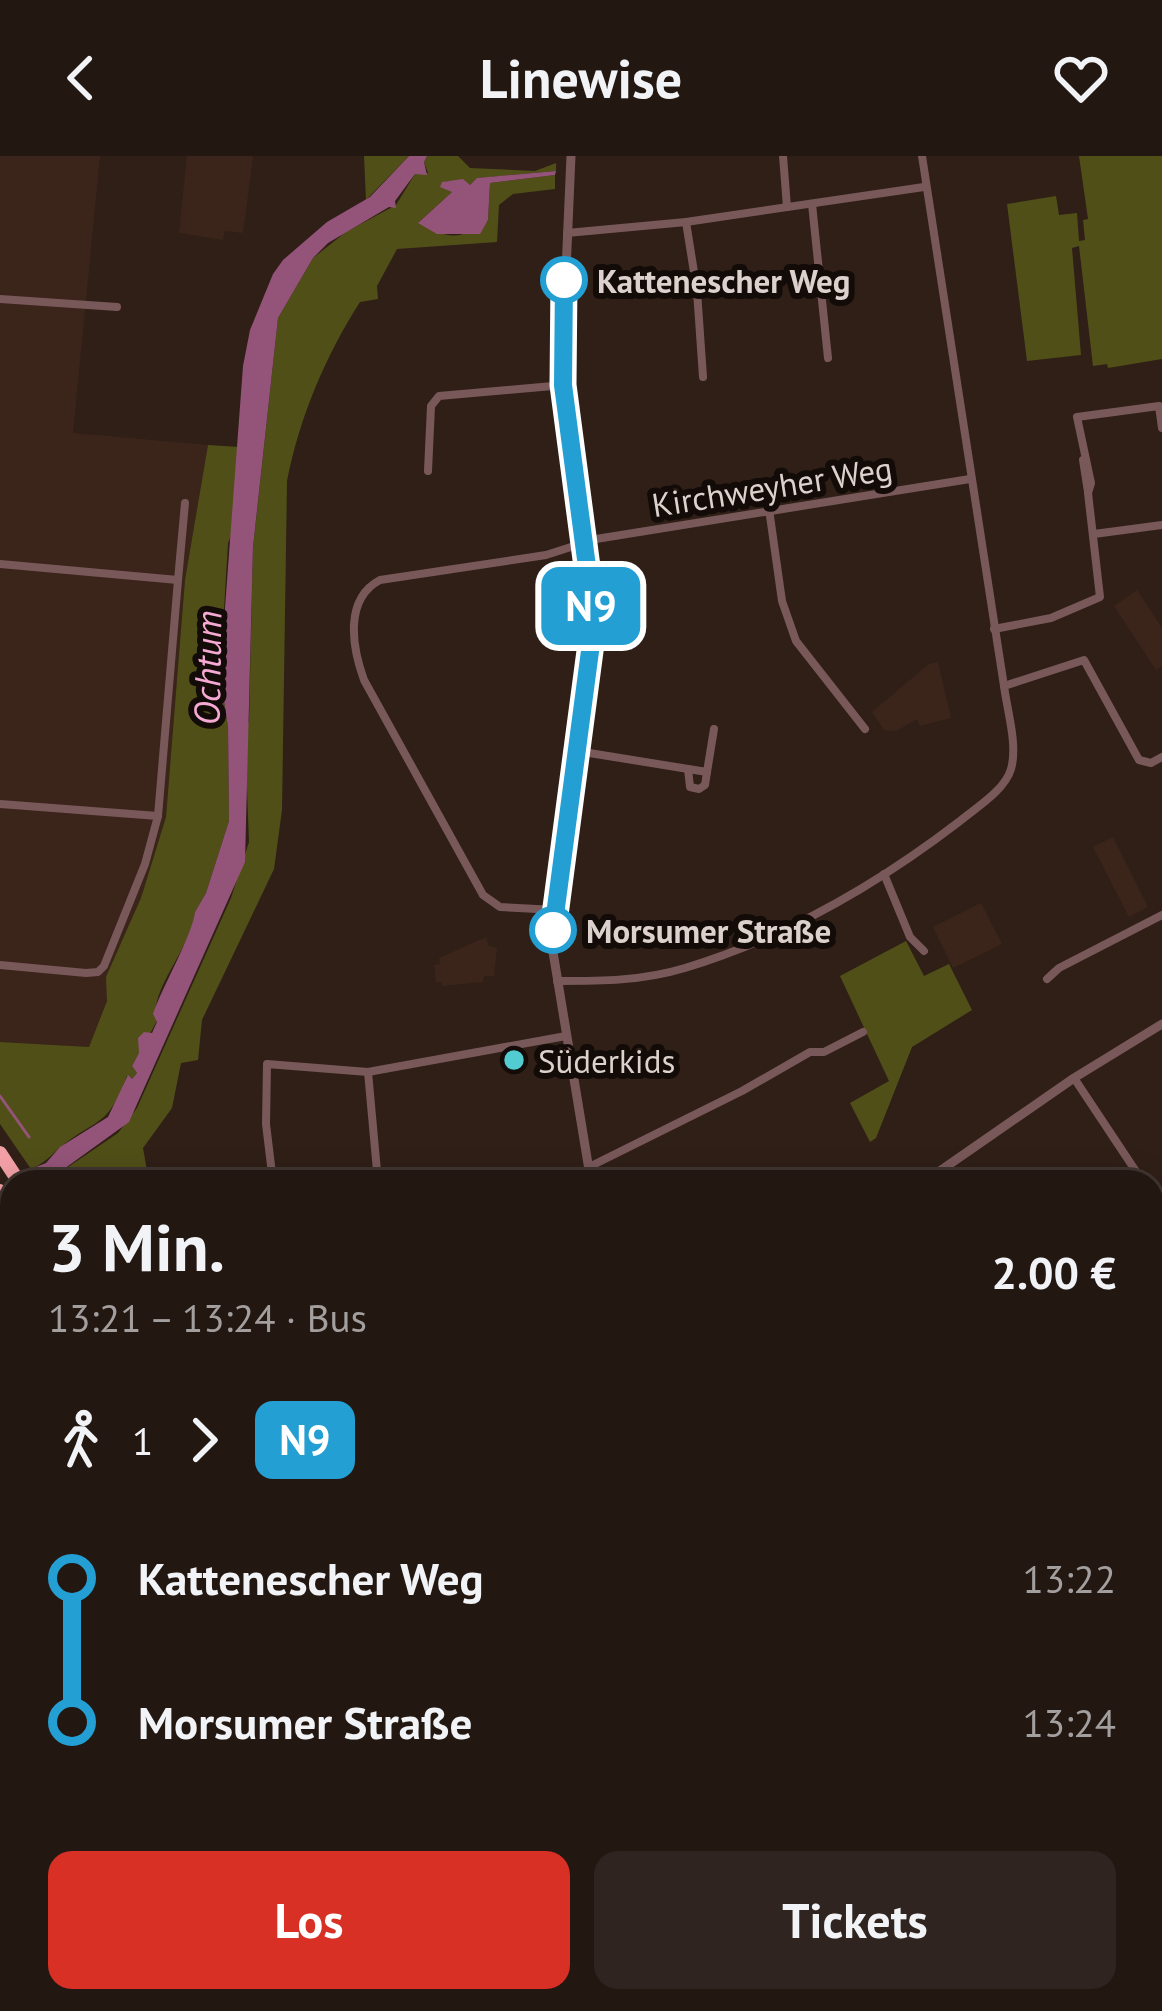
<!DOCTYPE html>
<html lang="de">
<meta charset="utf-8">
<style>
body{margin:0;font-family:"PT Sans",sans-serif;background:#2f241f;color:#f1f3f6;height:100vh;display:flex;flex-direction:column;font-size:45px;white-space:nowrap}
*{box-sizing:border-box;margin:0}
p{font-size:39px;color:#a39f9f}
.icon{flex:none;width:66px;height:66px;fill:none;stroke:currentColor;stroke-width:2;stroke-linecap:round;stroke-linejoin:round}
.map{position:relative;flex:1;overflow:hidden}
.sheet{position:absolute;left:0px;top:1014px;width:1164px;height:843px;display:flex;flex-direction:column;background:#231711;border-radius:36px 36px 0 0;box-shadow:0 6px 30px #0003,0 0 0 3px #403631}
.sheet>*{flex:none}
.badge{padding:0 24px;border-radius:18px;font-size:42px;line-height:78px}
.map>.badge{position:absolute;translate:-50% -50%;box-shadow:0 0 0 6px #fff}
.legs{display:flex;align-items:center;gap:18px;height:132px;padding:0 48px;font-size:39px}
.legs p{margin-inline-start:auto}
.overview{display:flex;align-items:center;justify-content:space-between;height:204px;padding:0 48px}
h1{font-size:66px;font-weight:800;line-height:90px}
.button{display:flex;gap:24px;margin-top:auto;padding:24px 48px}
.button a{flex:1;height:138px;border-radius:24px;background:#d93025;color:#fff;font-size:48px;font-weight:800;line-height:138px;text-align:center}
.button a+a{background:#2f241f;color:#f1f3f6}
ul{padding:0 48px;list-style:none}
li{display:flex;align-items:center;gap:42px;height:144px;font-size:45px}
li i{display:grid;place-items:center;width:18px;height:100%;margin:0 15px;background:currentColor}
li i::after{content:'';width:30px;height:30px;margin:-15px;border:9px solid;border-radius:50%;background:#231711}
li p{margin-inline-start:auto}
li:first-child i{background:linear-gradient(#0000 50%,currentColor 0)}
li:last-child i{background:linear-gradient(currentColor 50%,#0000 0)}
header{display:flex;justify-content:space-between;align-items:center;height:156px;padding:0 48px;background:#231711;font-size:54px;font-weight:800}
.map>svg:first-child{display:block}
.built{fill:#3b251a}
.green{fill:#514f18}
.water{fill:#945479}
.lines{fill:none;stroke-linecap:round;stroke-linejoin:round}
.stream{stroke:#945479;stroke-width:3}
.minor{stroke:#79585a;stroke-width:8}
.tertiary{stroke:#79585a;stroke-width:9}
.motorway{stroke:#f2a0a5;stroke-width:14}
.line-1-casing{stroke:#fff;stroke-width:27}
.line-1{stroke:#249fd3;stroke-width:18}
.stop-1-dot{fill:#fff;stroke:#249fd3;stroke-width:6}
.poi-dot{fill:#52ccd1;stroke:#120b08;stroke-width:4.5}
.labels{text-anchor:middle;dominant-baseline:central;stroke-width:12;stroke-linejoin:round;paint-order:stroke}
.stop-label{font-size:33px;font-weight:bold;fill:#dcd1cc;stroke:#120b08;text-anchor:start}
.street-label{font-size:33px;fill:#dcd1cc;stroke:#120b08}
.poi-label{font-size:33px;fill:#dcd1cc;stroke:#120b08;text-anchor:start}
.water-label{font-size:36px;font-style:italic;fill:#f5aad3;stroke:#120b08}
</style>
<header><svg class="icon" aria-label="back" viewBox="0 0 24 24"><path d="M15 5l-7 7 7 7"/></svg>Linewise<svg class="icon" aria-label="heart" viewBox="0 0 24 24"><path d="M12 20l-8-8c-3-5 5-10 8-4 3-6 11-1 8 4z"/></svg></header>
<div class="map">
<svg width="1162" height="1855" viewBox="0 0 1162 1855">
<rect width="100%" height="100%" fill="#2f1f17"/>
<g class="built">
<polygon points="0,0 100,0 73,277 208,289 185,424 166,661 141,742 107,821 107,845 89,891 0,886"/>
<polygon points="187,0 253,0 243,77 225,75 223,84 179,77"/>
<polygon points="1137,434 1162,472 1162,510 1156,514 1114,450"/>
<polygon points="938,506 951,562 920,570 917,563 896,575 884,574 872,556 929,508"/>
<polygon points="1113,681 1148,751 1129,761 1093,691"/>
<polygon points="981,747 1002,788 953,812 933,771"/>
<polygon points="486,781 489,790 497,792 494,820 484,820 483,826 442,830 442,826 436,826 434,809 440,808 439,802"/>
</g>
<g class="green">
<polygon points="364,0 409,0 366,44"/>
<path d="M427 0H458L470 12 535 15 556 7V15L478 22 470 29 446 25 452 36 419 66C446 84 462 84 488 65L490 27 555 19V33L513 38 499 49 497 86 397 93 377 130 378 143 360 146C325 201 300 260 287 325L282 654 274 713 202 864 198 904 181 907 172 952 143 992 149 1026H46L118 977 137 952 231 742 249 686 245 580 249 564 253 392 278 162 313 102 346 76 396 49 415 18 428 17 424 6Z"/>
<polygon points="1079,0 1162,0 1162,203 1108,212 1107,208 1093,210 1079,90 1072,92 1081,199 1027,205 1007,48 1056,40 1059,59 1077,57 1079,85 1085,84 1083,64 1088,63"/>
<path d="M208 289 239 291 233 375 228 387 220 520 228 571 229 665 206 737 195 756C193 790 147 836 157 865L132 910 137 917 132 923 127 920C107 972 100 960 62 990 51 999 45 1007 31 1013L0 968V886L89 891 107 845 106 821 141 742 166 661 185 424Z"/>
<polygon points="906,785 924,820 949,808 972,854 912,891 876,982 870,986 850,947 889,925 840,820"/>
<polygon points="1162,1288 1162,1384 1152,1392 1152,1294"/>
<polygon points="1162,1716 1162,1855 680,1855 676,1845 1152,1845 1152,1721"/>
<polygon points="262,1845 407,1845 485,1855 270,1855"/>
</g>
<g class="water">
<path d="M409 0H427L424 6 427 19 415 18 395 45 396 52 389 51 328 87 313 102 278 162 253 391 245 706 129 966 46 1026H18L31 1013 46 1007 60 991 108 961 128 919 132 923 137 917 132 910 139 897 138 882 144 876 152 877 157 866 153 858C162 831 192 780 195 756L206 737 229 665 228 571 220 519 243 210 250 174 273 118 283 104 327 66 370 41Z"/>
<polygon points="556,15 555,19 490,27 488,64 480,78 437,78 418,67 452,36 440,31 442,26 463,23 470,29 477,22"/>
</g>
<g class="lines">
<g class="stream">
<polyline points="0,940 29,981"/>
<polyline points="0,1086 12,1105"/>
<polyline points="1152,1324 1162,1319"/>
</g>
<g class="minor">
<polyline points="783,0 787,51"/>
<polyline points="812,48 828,202"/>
<polyline points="686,66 697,135 703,221"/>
<polyline points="567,77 686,66 924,31"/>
<polyline points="0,143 117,151"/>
<polyline points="1083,304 1088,336"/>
<polyline points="428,315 431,250 439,240 564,229"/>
<polyline points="769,353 782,445 796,485 865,573"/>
<polyline points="1094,378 1162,369"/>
<polyline points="0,408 178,424 185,347"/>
<polyline points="994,473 1051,462 1100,441 1088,337 1091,327 1077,261 1159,250 1162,272"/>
<polyline points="1004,530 1084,504 1139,604 1151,607 1162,601"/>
<polyline points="577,595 707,616 714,573"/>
<polyline points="688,613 690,631 699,633 705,629 707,616"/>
<polyline points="0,648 158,660"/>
<polyline points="884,718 910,781 924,795"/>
<path d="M556 754 500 751 483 739 364 524C352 491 344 443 380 424L546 399 596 383 970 323"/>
<polyline points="0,809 86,817 98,816 104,810 145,708 158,660 178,424"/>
<polyline points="1047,823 1059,812 1162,759"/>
<path d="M557 825C601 825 642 825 685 812 785 782 878 728 960 665 977 651 1005 634 1011 613 1018 589 1007 554 1004 530L922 0"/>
<polyline points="368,916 378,1026"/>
<polyline points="1074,922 1143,1026"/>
<polyline points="589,1011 742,935 810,896 824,896 863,876"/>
<polyline points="273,1026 266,968 267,908 368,916 566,880"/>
<polyline points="1152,1039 1162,1054"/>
<polyline points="1152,1160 1162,1153"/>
<polyline points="1152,1397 1162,1389"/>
<polyline points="1152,1574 1162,1570"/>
<polyline points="1152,1588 1162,1584"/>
<polyline points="1152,1679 1162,1693"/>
</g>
<g class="tertiary">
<polyline points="571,0 562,207 592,478 553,796 591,1026"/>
<polyline points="924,1026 1074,922 1162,868"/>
</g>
<g class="motorway">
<polyline points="0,997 19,1026"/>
<polyline points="0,1035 12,1053"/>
<polyline points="543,1845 549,1855"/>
<polyline points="568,1845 575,1855"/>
</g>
</g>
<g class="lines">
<defs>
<polyline id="line-1" points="553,774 592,480 589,426 563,229 564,124"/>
</defs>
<use href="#line-1" class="line-1-casing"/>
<use href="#line-1" class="line-1"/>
</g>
<g class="stop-1-dot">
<circle cx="564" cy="124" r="21"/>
<circle cx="553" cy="774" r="21"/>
</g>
<circle class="poi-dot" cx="514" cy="904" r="12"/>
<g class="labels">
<g class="stop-label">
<text x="597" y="124">Kattenescher Weg</text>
<text x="586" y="774">Morsumer Straße</text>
</g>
<g class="street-label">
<text transform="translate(772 330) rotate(-9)">Kirchweyher Weg</text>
</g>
<g class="poi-label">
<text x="538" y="904">Süderkids</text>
</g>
<g class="water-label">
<text transform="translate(207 512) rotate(-89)">Ochtum</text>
</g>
</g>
</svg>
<b class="badge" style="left:591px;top:450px;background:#249fd3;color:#fff">N9</b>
<section class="sheet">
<div class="overview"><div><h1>3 Min.</h1><p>13:21 – 13:24 · Bus</p></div><b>2.00 €</b></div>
<div class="legs"><svg class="icon" aria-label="walk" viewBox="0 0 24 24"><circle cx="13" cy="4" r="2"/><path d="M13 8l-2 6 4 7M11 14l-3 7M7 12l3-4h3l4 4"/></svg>1<svg class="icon" aria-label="forward" viewBox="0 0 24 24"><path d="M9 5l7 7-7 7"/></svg><b class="badge" style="background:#249fd3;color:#fff">N9</b></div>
<ul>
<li><i style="color:#249fd3"></i><b>Kattenescher Weg</b><p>13:22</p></li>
<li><i style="color:#249fd3"></i><b>Morsumer Straße</b><p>13:24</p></li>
</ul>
<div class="button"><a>Los</a><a>Tickets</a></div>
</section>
</div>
